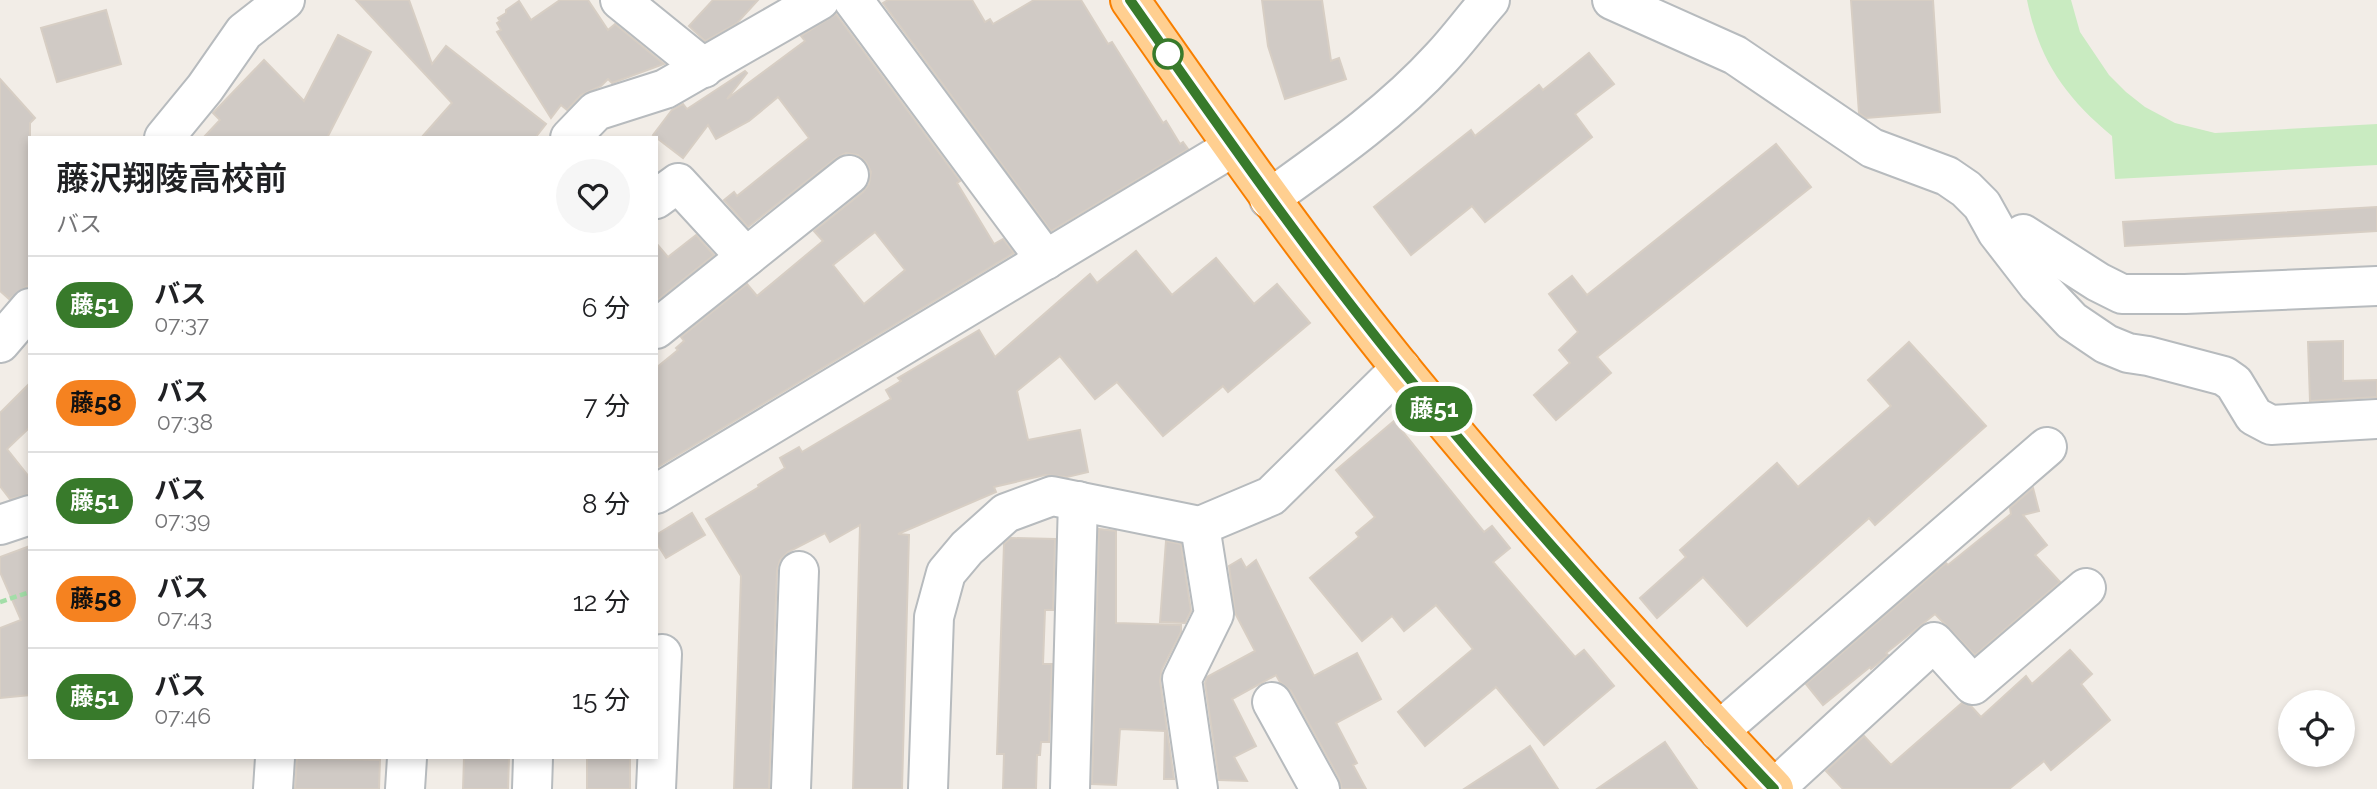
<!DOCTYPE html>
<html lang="ja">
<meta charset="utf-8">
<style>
body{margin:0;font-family:Raleway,"Noto Sans JP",sans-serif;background:#f6f6f6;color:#202124;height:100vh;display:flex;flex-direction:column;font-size:26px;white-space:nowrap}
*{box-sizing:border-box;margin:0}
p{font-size:23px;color:#757577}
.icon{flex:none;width:38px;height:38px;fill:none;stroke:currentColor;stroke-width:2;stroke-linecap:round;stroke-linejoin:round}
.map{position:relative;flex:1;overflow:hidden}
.details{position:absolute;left:28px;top:136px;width:630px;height:623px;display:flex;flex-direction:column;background:#fff;border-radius:0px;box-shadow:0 4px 10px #0003}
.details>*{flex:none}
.badge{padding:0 14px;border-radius:23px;font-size:24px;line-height:46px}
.controls{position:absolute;left:2278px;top:690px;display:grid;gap:14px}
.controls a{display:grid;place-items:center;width:77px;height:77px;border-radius:50%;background:#fff;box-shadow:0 4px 10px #0003;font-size:35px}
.map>.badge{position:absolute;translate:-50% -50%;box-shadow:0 0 0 4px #fff}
.round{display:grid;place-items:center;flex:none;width:74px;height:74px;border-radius:37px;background:#f6f6f6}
.head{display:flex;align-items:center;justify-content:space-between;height:119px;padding:0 28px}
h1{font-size:33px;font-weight:600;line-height:52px}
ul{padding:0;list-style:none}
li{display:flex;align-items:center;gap:21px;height:98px;padding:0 28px;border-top:2px solid #e0e0e0}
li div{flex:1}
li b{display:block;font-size:26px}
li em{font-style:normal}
li .badge{min-width:77px;font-weight:700;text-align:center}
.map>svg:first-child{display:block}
.green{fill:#c9ebc1}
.building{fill:#d0cac5;stroke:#d7cec4;stroke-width:2;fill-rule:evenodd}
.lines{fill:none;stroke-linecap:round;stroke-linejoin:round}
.minor-casing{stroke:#b7bbbe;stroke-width:42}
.highway-casing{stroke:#f87f00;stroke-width:42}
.path{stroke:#a3dea8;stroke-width:4.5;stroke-dasharray:7 3.5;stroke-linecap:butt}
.minor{stroke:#fff;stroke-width:38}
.highway{stroke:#ffcf90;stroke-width:38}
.line-casing{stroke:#fff;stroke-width:16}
.line{stroke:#387a2b;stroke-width:10}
.stop-dot{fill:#fff;stroke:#387a2b;stroke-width:3.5}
</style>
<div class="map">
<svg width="2377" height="789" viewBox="0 0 2377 789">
<rect width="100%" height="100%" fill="#f2ede7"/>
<path class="green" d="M2027 0H2071L2080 32 2109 75 2126 92 2145 107 2175 123 2215 133 2377 124V165L2115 179 2112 136C2065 97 2039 60 2027 0Z"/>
<g class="building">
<polygon points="356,0 409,0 432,64 446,46 546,124 535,138 421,138 452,103"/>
<polygon points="560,0 588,0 608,30 615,24 664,64 612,83 608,79 601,86 581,95 567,110 561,105 551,118 497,32 501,30 497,23 500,21 498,18 506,13 506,10 519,1 531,20"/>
<polygon points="713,0 758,0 737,23 705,41 689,26"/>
<polygon points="888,0 972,0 985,22 990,19 993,24 1034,0 1081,0 1108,44 1112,42 1163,123 1166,121 1180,144 1183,142 1188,149 1051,231 883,3"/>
<polygon points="1262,0 1322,0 1331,61 1339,58 1346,79 1285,99 1268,46"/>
<polygon points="1851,0 1933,0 1940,112 1866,118 1859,113"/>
<polygon points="106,10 121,64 57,82 41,28"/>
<path d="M836 14 960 181 957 183 994 244 1003 239 1014 253 656 468V368L678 350 676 348 684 341 681 337 747 284 757 296 823 241 814 231 863 192 869 184 871 172 866 162 858 155 846 153 836 158 748 227 724 200 734 192 737 196 809 138 778 97 749 121 716 139 708 125 683 158 653 135 672 110 683 104 687 109 745 71 747 73 727 99 805 41 801 36ZM875 232 905 270 864 304 833 265Z"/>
<polygon points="338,35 371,52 327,138 203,138 220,120 213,113 264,60 304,101"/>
<polygon points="1589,53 1614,84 1575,114 1592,137 1485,222 1472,206 1411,255 1374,207 1471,130 1475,136 1539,85 1543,90"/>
<polygon points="0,79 35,118 30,123 30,284 9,299 0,291"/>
<polygon points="1776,144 1811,187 1597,357 1611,373 1556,420 1534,395 1570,363 1559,350 1578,332 1549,294 1572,276 1587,295"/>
<polygon points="2377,207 2377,231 2125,246 2123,222"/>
<polygon points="696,235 714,255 656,301 656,243 668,257"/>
<polygon points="1136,251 1172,295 1216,258 1254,304 1277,284 1310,323 1228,392 1223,386 1163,436 1117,382 1095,399 1060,356 1017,391 1028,440 1080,430 1088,472 1067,477 1045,475 994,487 996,492 898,534 909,535 902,789 853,789 860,525 830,542 825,533 788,552 780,560 777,570 769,789 734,789 741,576 706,519 759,487 758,485 785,468 780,458 799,447 802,452 891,399 886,390 901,381 898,378 979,330 995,357 1090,274 1097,283"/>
<polygon points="2343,341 2343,381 2377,380 2377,397 2310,401 2308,342"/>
<polygon points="1909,342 1986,426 1875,525 1869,518 1747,626 1703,577 1657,618 1640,598 1686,557 1680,550 1777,463 1798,487 1891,406 1868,380"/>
<polygon points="30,383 30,427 7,449 30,478 30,494 10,499 0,486 0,413"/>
<polygon points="1394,421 1484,532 1492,526 1510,548 1493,562 1575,657 1584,650 1614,686 1544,745 1496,687 1425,746 1398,712 1473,649 1436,605 1404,631 1392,616 1362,641 1310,578 1359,537 1356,533 1375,517 1336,470"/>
<polygon points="2033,488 2039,511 2023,515 2047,545 2035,555 2060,582 1975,655 1935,614 1886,653 1888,655 1882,660 1871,669 1870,667 1823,705 1806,684 1946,563 1948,565 2011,514 2010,508"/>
<polygon points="692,513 705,535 666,558 656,542 656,535"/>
<polygon points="1099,529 1116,531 1116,623 1181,625 1181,632 1162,669 1160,681 1174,779 1164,779 1165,731 1120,729 1116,785 1092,784"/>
<polygon points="1011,538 1055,539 1053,610 1045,610 1043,664 1052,664 1049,742 1041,742 1040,755 1037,755 1036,789 1003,789 1004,754 997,754 1004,544"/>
<polygon points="1166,541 1181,544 1191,611 1185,623 1160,622"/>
<polygon points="30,546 30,695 0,698 0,628 21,620 0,572 0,557"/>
<polygon points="1241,559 1246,568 1256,560 1314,676 1357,653 1381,699 1336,723 1357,763 1353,765 1366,789 1342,789 1339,778 1291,691 1280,682 1276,675 1232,699 1256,746 1234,757 1247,781 1219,780 1205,683 1207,677 1255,651 1235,613 1229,566"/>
<polygon points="2070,650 2092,674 2081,684 2110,720 2051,770 2044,761 2009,789 1843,789 1826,771 1864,736 1891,765 1962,703 1971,706 1981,717 2026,676 2032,684"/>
<polygon points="1665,742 1697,789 1597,789"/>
<polygon points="1530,746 1558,789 1464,789"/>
<polygon points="297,758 380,760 379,789 295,789"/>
<polygon points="464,758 509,758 508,789 463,789"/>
<rect x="587" y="758" width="43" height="31"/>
</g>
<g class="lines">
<defs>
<g id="minor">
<polyline points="620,0 704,68"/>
<polyline points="853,0 1046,260"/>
<polyline points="1612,0 1735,55 1872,148 1947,176 1966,189 1982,205 1997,232 2038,285 2072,321 2106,344 2128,353 2148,356 2224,376 2234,383 2254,416 2271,425 2377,419"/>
<polyline points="164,138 205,88 244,32 285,0"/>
<polyline points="570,138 596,111 665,89 820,0"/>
<polyline points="656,199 678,183 746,257"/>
<path d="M1269 199C1329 156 1391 113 1441 58 1458 40 1473 19 1490 0"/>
<polyline points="2023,234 2098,282 2122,294 2185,294 2377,286"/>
<polyline points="656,329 849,175"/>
<polyline points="0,343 30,308"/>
<polyline points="656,494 1233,147"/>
<polyline points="0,525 30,515"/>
<polyline points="1272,702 1320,789"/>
<polyline points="1719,731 2047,447"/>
<polyline points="273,789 275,758"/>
<polyline points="405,789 407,758"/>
<polyline points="532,789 533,758"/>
<polyline points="656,789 662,654"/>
<polyline points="791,789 799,571"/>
<polyline points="928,789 934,617 946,573 967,548 1006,513 1052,496 1200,526 1271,496 1401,368"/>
<polyline points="1070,789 1078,501"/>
<polyline points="1198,789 1182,679 1214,614 1200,526"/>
<polyline points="1774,789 1934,642 1973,685 2086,588"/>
</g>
<path id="highway" d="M1130 0C1228 140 1326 280 1436 411 1544 541 1658 666 1774 789"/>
</defs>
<use href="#minor" class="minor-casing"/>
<use href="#highway" class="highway-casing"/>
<polyline class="path" points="0,602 30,592"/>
<use href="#minor" class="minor"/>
<use href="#highway" class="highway"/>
</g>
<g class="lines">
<defs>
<path id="line" d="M1130 0C1228 140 1326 280 1436 411 1544 541 1658 666 1774 789"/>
</defs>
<use href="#line" class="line-casing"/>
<use href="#line" class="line"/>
</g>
<circle class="stop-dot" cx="1168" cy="54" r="14"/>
</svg>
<div class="controls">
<a><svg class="icon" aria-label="locate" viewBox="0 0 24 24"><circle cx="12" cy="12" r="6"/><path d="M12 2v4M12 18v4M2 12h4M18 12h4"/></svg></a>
</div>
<b class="badge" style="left:1434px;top:409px;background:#387a2b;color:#fff">藤51</b>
<section class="details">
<div class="head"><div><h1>藤沢翔陵高校前</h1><p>バス</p></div><a class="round"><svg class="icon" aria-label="heart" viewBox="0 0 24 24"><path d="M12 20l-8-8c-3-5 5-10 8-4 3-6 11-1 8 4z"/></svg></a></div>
<ul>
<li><span class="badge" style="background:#387a2b;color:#fff">藤51</span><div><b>バス</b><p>07:37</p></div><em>6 分</em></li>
<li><span class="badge" style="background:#f58220;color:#111">藤58</span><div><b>バス</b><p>07:38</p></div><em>7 分</em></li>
<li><span class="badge" style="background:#387a2b;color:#fff">藤51</span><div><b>バス</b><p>07:39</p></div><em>8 分</em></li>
<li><span class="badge" style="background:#f58220;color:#111">藤58</span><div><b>バス</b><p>07:43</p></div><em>12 分</em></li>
<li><span class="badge" style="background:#387a2b;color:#fff">藤51</span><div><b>バス</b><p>07:46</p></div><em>15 分</em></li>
</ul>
</section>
</div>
